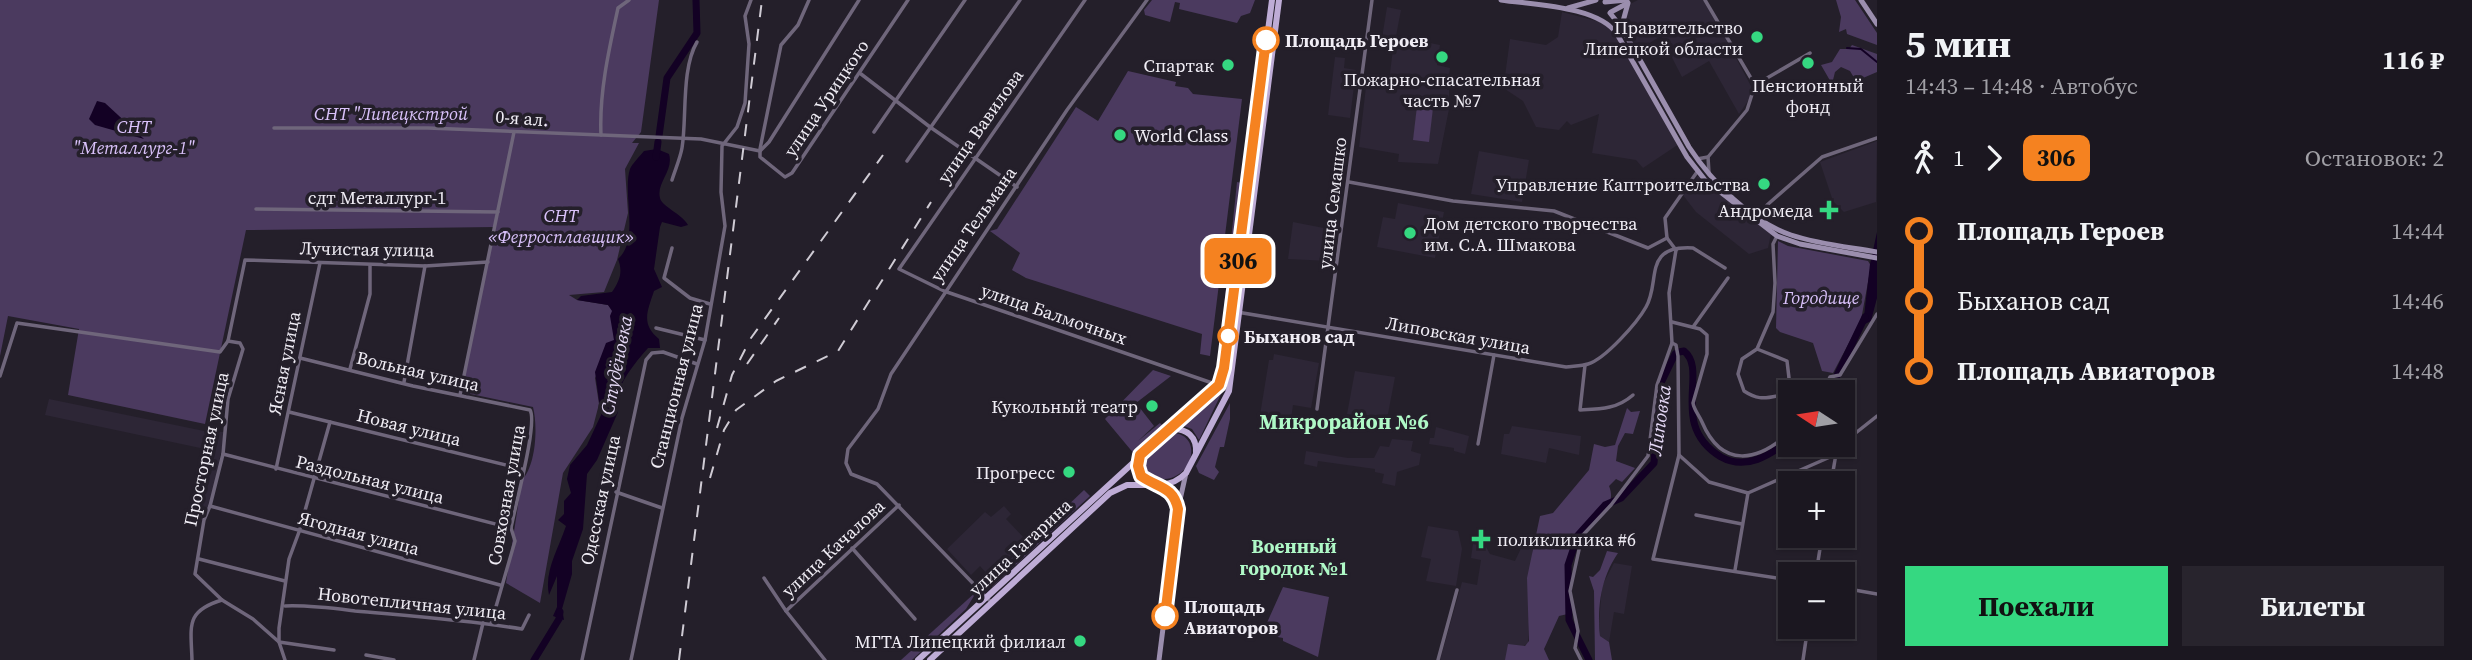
<!DOCTYPE html>
<html lang="ru">
<meta charset="utf-8">
<style>
body{margin:0;font-family:"Source Serif 4",serif;background:#28242d;color:#f1f3f6;height:100vh;display:flex;flex-direction:column;font-size:26px;white-space:nowrap}
*{box-sizing:border-box;margin:0}
p{font-size:23px;color:#a09fa5}
.icon{flex:none;width:38px;height:38px;fill:none;stroke:currentColor;stroke-width:2;stroke-linecap:round;stroke-linejoin:round}
.map{position:relative;flex:1;overflow:hidden}
.details{display:flex;flex-direction:column;background:#1b1720;width:595px}
.details>*{flex:none}
.badge{padding:0 14px;border-radius:10px;font-size:24px;line-height:46px}
.needle{width:46px;rotate:282deg}
.controls{position:absolute;left:1778px;top:380px;display:grid;gap:14px}
.controls a{display:grid;place-items:center;width:77px;height:77px;border-radius:0px;background:#1b1720;box-shadow:0 2px 5px #0004,0 0 0 2px #39363e;font-size:35px}
.map>.badge{position:absolute;translate:-50% -50%;box-shadow:0 0 0 4px #fff}
.legs{display:flex;align-items:center;gap:10px;height:77px;padding:0 28px;font-size:23px}
.legs p{margin-inline-start:auto}
.headline{display:flex;align-items:center;justify-content:space-between;height:119px;padding:0 28px}
h1{font-size:38px;font-weight:700;line-height:52px}
.cta{display:flex;gap:14px;margin-top:auto;padding:14px 28px}
.cta a{flex:1;height:80px;border-radius:0px;background:#35d881;color:#111;font-size:28px;font-weight:700;line-height:80px;text-align:center}
.cta a+a{background:#28242d;color:#f1f3f6}
ul{padding:0 28px;list-style:none}
li{display:flex;align-items:center;gap:24px;height:70px;font-size:26px}
li i{display:grid;place-items:center;width:10px;height:100%;margin:0 9px;background:currentColor}
li i::after{content:'';width:18px;height:18px;margin:-9px;border:5px solid;border-radius:50%;background:#1b1720}
li p{margin-inline-start:auto}
li:first-child i{background:linear-gradient(#0000 50%,currentColor 0)}
li:last-child i{background:linear-gradient(currentColor 50%,#0000 0)}
main{display:flex;flex:1;min-height:0}
.map>svg:first-child{display:block}
.built{fill:#2d2636}
.green{fill:#4b3a5f}
.water{fill:#130124}
.lines{fill:none;stroke-linecap:round;stroke-linejoin:round}
.stream{stroke:#130124;stroke-width:2}
.river{stroke:#130124;stroke-width:7}
.street{stroke:#6f667b;stroke-width:3.5}
.secondary{stroke:#9b8eae;stroke-width:5}
.primary{stroke:#beacd6;stroke-width:6}
.rail{stroke:#cfcbd4;stroke-width:2;stroke-dasharray:12 12;stroke-linecap:butt}
.line-1-casing{stroke:#fff;stroke-width:16}
.line-1{stroke:#f58220;stroke-width:10}
.poi-dot{fill:#35d881;stroke:#241f2a;stroke-width:2.5}
.stop-1-dot{fill:#fff;stroke:#f58220;stroke-width:3.5}
.labels{text-anchor:middle;dominant-baseline:central;stroke-width:7;stroke-linejoin:round;paint-order:stroke}
.poi-label{font-size:18px;fill:#f0edf5;stroke:#241f2a;text-anchor:end}
.stop-label{font-size:18px;font-weight:bold;fill:#f0edf5;stroke:#241f2a;text-anchor:start}
.street-label{font-size:18px;fill:#f0edf5;stroke:#241f2a}
.park-label{font-size:18px;font-style:italic;fill:#dac2fb;stroke:#241f2a}
.water-label{font-size:19px;font-style:italic;fill:#e5d9f6;stroke:#241f2a}
.neighbourhood-label{font-size:19px;font-weight:bold;fill:#aff9c7;stroke:#241f2a}
.quarter-label{font-size:21px;font-weight:bold;fill:#aff9c7;stroke:#241f2a}
</style>
<main>
<div class="map">
<svg width="1877" height="660" viewBox="0 0 1877 660">
<rect width="100%" height="100%" fill="#241f2a"/>
<g class="built">
<polygon points="1638,0 1705,0 1752,88 1752,95 1739,114 1709,61 1682,77 1661,36 1638,50 1623,24 1628,5"/>
<polygon points="1387,7 1401,10 1396,36 1440,45 1437,65 1450,68 1447,90 1449,90 1449,109 1438,164 1398,162 1399,154 1359,147 1367,78 1389,81 1394,41 1382,38"/>
<polygon points="1562,12 1608,24 1612,29 1679,144 1643,168 1636,160 1592,153 1599,114 1571,125 1567,121 1559,130 1536,127 1523,101 1505,89 1476,84 1478,73 1505,76 1510,39 1546,45 1558,37"/>
<polygon points="1335,57 1345,58 1344,68 1356,70 1350,118 1328,115"/>
<polygon points="1877,141 1876,202 1844,212 1833,201 1820,162"/>
<polygon points="1479,151 1529,160 1522,202 1471,194"/>
<polygon points="1698,176 1771,234 1768,248 1749,254 1696,212 1683,195"/>
<polygon points="1398,203 1444,212 1435,258 1377,247 1383,217 1395,219"/>
<polygon points="1293,222 1334,230 1330,261 1288,259"/>
<polygon points="1274,354 1319,363 1311,408 1293,405 1290,426 1259,421 1269,360 1273,360"/>
<polygon points="1355,371 1395,377 1388,414 1378,419 1347,414"/>
<polygon points="49,399 209,432 225,432 210,506 204,520 190,521 205,449 45,415"/>
<polygon points="1512,426 1581,436 1579,455 1549,448 1546,463 1501,454 1504,434 1509,434"/>
<polygon points="1436,427 1469,436 1465,454 1454,451 1454,448 1429,444 1430,438 1434,438"/>
<polygon points="1392,439 1413,441 1411,451 1421,454 1419,465 1397,472 1395,486 1382,483 1384,474 1375,472 1375,469 1318,461 1317,467 1304,464 1306,451 1348,458 1374,458 1380,446 1389,447"/>
<polygon points="1004,506 1011,514 1006,519 1027,541 989,576 980,566 971,575 947,549 985,512 991,517"/>
<polygon points="1428,526 1458,531 1462,549 1456,586 1426,581 1431,559 1421,557"/>
<polygon points="1525,540 1533,543 1528,643 1506,660 1440,660 1462,582 1477,585 1481,560 1471,558 1473,544 1486,547 1490,554 1515,561"/>
<polygon points="1614,563 1632,566 1624,614 1614,612 1609,642 1600,636 1599,623 1602,586"/>
</g>
<g class="green">
<path d="M0 0H659L641 132 632 143H639L625 169 628 213 617 260 604 292 569 295 577 300 608 305 613 311 614 340 595 378 599 404 593 427 563 473 540 603 506 583 522 480C536 465 538 427 533 407L466 393 462 388 495 227 246 230 205 424 68 395 79 329 8 316 0 356Z"/>
<polygon points="1152,0 1255,0 1250,13 1241,16 1237,23 1179,9 1180,3 1175,2 1170,22 1145,15 1144,10"/>
<polygon points="1836,0 1855,0 1877,33 1877,45 1847,34 1846,29 1839,32 1841,17"/>
<polygon points="1852,45 1877,54 1877,72 1856,81 1850,71 1841,67 1835,72 1832,84 1821,65 1832,62 1840,49 1849,49"/>
<polygon points="1128,71 1176,82 1175,86 1188,88 1193,94 1242,99 1210,356 1200,354 1202,334 1026,278 1012,270 1020,253 990,231 997,229 1076,107 1098,121"/>
<polygon points="1417,106 1433,108 1429,142 1413,140"/>
<polygon points="1237,182 1242,183 1228,303 1224,308"/>
<polygon points="1778,241 1788,246 1868,261 1871,266 1861,320 1833,373 1822,371 1813,343 1780,332 1776,328"/>
<polygon points="1153,370 1171,376 1136,403 1154,426 1138,441 1160,423 1165,428 1135,455 1105,419"/>
<polygon points="1221,387 1223,390 1199,440 1192,429 1181,425"/>
<polygon points="1230,403 1230,419 1224,447 1220,447 1215,467 1219,472 1214,480 1199,473 1196,466"/>
<path d="M1627 408 1631 412 1640 411 1633 434 1625 433 1618 446 1616 461 1635 468 1622 482 1616 479 1609 486C1620 513 1584 522 1574 542 1568 554 1566 602 1572 613L1559 616 1544 649 1549 660H1505L1508 644 1525 646 1529 641 1527 578 1540 516 1553 513 1589 470 1594 444 1605 447 1615 445Z"/>
<path d="M1175 433C1207 438 1189 493 1146 476L1144 461Z"/>
<polygon points="1084,490 1090,496 992,587 993,576"/>
<path d="M1607 551 1618 553C1601 578 1597 606 1600 636L1609 642 1612 660H1595L1594 591 1589 576 1593 577 1600 570Z"/>
<polygon points="1283,587 1329,597 1318,657 1283,641 1283,638 1262,634"/>
<polygon points="977,591 966,609 912,660 901,660"/>
</g>
<g class="water">
<polygon points="97,101 105,103 144,139 95,125 89,119"/>
<path d="M657 149 669 154C674 171 656 183 660 198 662 207 681 213 688 225L681 227 662 222 660 227 654 269 662 287 654 291C647 312 641 324 659 339L660 348H648C634 364 611 391 618 412L597 460 587 474 583 529 572 561V574L562 609 564 620 553 616 557 607V576L549 595C544 571 558 550 566 526L558 520 564 514V501L571 493 567 479 570 465 587 445 601 415 595 372 606 343 614 340 610 316 612 311 608 305 577 300 581 296 612 292C620 280 623 272 618 259 640 240 622 193 630 169 632 164 640 156 644 151Z"/>
<polygon points="1877,232 1877,298 1871,321 1863,325 1870,264"/>
</g>
<g class="lines">
<polyline class="stream" points="1847,48 1861,49 1877,62"/>
<g class="river">
<polyline points="659,136 667,78 697,33 696,0"/>
<polyline points="656,157 658,142"/>
<path d="M1679 352 1684 351C1709 371 1668 425 1721 457 1746 471 1770 455 1790 440"/>
<polyline points="1829,392 1865,317"/>
<polyline points="534,660 559,619 560,612"/>
<polyline points="1589,660 1569,620 1568,565 1578,535 1605,505 1621,498 1654,463 1660,385 1675,354"/>
</g>
<g class="street">
<polyline points="1085,0 899,269 944,291 1218,385 1229,391"/>
<polyline points="1705,0 1755,85"/>
<polyline points="861,74 930,127 1017,187"/>
<polyline points="1755,85 1810,53"/>
<polyline points="274,128 428,128 701,139 760,151"/>
<polyline points="874,132 965,0"/>
<path d="M601 135C599 93 609 49 618 8L629 0"/>
<polyline points="760,149 781,45 798,25 809,0"/>
<polyline points="760,151 760,157 785,177 792,173 908,0"/>
<polyline points="760,151 769,142 859,0"/>
<polyline points="1708,157 1709,173"/>
<polyline points="1697,159 1708,157 1747,110 1755,85"/>
<polyline points="907,161 1020,0"/>
<path d="M672 180C675 170 680 159 682 148 687 118 681 69 697 42"/>
<polyline points="1349,182 1453,201 1554,211 1648,248 1667,238"/>
<polyline points="1767,205 1822,157 1877,138"/>
<polyline points="256,209 498,212"/>
<polyline points="672,248 664,278 690,298 710,304"/>
<polyline points="1676,250 1667,238 1665,218 1697,172"/>
<path d="M1231 311 1566 367C1573 366 1582 366 1588 364 1605 359 1637 323 1646 307 1661 281 1642 245 1693 248L1725 268"/>
<path d="M1672 322 1700 329 1707 335V354L1693 403C1694 410 1699 415 1702 422 1722 469 1758 462 1790 432"/>
<polyline points="1693,327 1728,278"/>
<polyline points="656,328 705,340"/>
<polyline points="228,341 240,343 243,349 228,399 223,454 210,506 204,520 195,574 222,600 253,619 279,642 334,650"/>
<polyline points="1672,343 1676,345 1678,356 1679,455 1709,482 1748,493 1830,457 1841,444"/>
<path d="M1757 349 1787 361 1789 378 1777 396C1763 399 1756 399 1744 391L1738 374 1742 359 1757 349 1773 312 1775 283 1773 244 1777 236"/>
<path d="M300 358 413 386 530 410C538 423 515 506 511 528L515 541 491 624"/>
<path d="M1585 365 1580 410C1601 409 1617 409 1633 395"/>
<polyline points="350,369 370,294 370,265"/>
<polyline points="0,376 17,323 220,352 228,341 245,260 425,266 488,262"/>
<polyline points="404,382 425,266"/>
<polyline points="1823,392 1830,377 1840,375 1877,314"/>
<polyline points="460,395 514,132"/>
<polyline points="1317,409 1372,0"/>
<polyline points="289,412 522,469"/>
<polyline points="1843,443 1877,416"/>
<polyline points="1478,444 1494,355"/>
<polyline points="223,454 511,528"/>
<polyline points="1679,455 1653,559 1790,580"/>
<polyline points="276,469 320,263"/>
<polyline points="1831,483 1836,454"/>
<polyline points="616,492 662,508"/>
<polyline points="210,506 500,585"/>
<polyline points="1696,515 1742,524"/>
<polyline points="852,548 915,619"/>
<polyline points="199,559 285,581"/>
<polyline points="1735,570 1748,493"/>
<polyline points="1816,574 1822,536"/>
<polyline points="764,578 786,611 825,660"/>
<polyline points="1843,588 1877,594"/>
<polyline points="992,603 877,484 851,474 846,463 848,449 878,409 891,374 1067,110 1147,0"/>
<path d="M285 606C309 605 331 608 355 611 410 616 466 620 522 629L529 615"/>
<polyline points="786,611 899,505"/>
<polyline points="366,655 394,660"/>
<path d="M192 660C191 626 185 611 222 600"/>
<polyline points="285,660 279,642 279,628 289,559 299,532 330,422"/>
<polyline points="474,660 483,623"/>
<polyline points="582,660 646,360 652,353 663,352 697,364"/>
<polyline points="631,660 682,418 705,340 725,226 721,192 722,146 737,127 745,103 749,44 745,16 751,0"/>
<polyline points="1438,660 1457,590"/>
<polyline points="1581,660 1575,648 1578,631 1570,591 1582,536 1611,505 1648,456 1657,385 1672,343 1669,293 1676,250"/>
<polyline points="1803,660 1808,626"/>
</g>
<g class="secondary">
<path d="M1501 0C1534 5 1598 6 1617 34L1687 157 1705 180 1777 236 1800 244 1877 258"/>
<polyline points="1861,0 1877,24"/>
<polyline points="1605,2 1627,0"/>
<polyline points="1568,8 1596,0"/>
<polyline points="1611,12 1626,4"/>
<path d="M1610 13 1622 28 1689 147C1712 182 1750 221 1791 235 1818 244 1849 247 1877 252"/>
<polyline points="1622,25 1628,3"/>
<polyline points="1160,486 1175,495 1178,506"/>
<polyline points="1159,660 1178,509 1186,473"/>
</g>
<g class="primary">
<path d="M1171 429C1187 428 1197 437 1196 453"/>
<path d="M1139 457V473C1153 489 1172 487 1186 473L1229 391 1279 0"/>
<polyline points="918,660 1218,385 1228,336 1272,0"/>
<polyline points="930,660 1110,493 1127,485 1152,485"/>
</g>
<g class="rail">
<polyline points="747,364 779,318"/>
<polyline points="717,428 732,375 751,338 883,155"/>
<polyline points="710,478 724,430 736,410 776,381 838,351 931,202"/>
<polyline points="679,660 762,0"/>
</g>
</g>
<g class="lines">
<defs>
<path id="line-1" d="M1165 616 1178 509C1173 486 1158 488 1141 476L1138 466 1140 455 1219 385 1224 368 1266 40"/>
</defs>
<use href="#line-1" class="line-1-casing"/>
<use href="#line-1" class="line-1"/>
</g>
<g class="poi-dot">
<circle cx="1757" cy="37" r="7"/>
<circle cx="1442" cy="57" r="7"/>
<circle cx="1808" cy="63" r="7"/>
<circle cx="1228" cy="65" r="7"/>
<circle cx="1120" cy="135" r="7"/>
<circle cx="1764" cy="184" r="7"/>
<path d="M1825.5 199.5h7v7h7v7h-7v7h-7v-7h-7v-7h7z"/>
<circle cx="1410" cy="233" r="7"/>
<circle cx="1152" cy="406" r="7"/>
<circle cx="1069" cy="472" r="7"/>
<path d="M1477.5 528.5h7v7h7v7h-7v7h-7v-7h-7v-7h7z"/>
<circle cx="1080" cy="641" r="7"/>
</g>
<g class="stop-1-dot">
<circle cx="1266" cy="40" r="12"/>
<circle cx="1228" cy="336" r="9"/>
<circle cx="1165" cy="616" r="12"/>
</g>
<g class="labels">
<g class="poi-label">
<text x="1743" y="27">Правительство<tspan x="1743" dy="21">Липецкой области</tspan></text>
<text x="1214" y="65">Спартак</text>
<text x="1442" y="79" text-anchor="middle">Пожарно-спасательная<tspan x="1442" dy="21">часть №7</tspan></text>
<text x="1808" y="85" text-anchor="middle">Пенсионный<tspan x="1808" dy="21">фонд</tspan></text>
<text x="1134" y="135" text-anchor="start">World Class</text>
<text x="1750" y="184">Управление Каптроительства</text>
<text x="1813" y="210">Андромеда</text>
<text x="1424" y="223" text-anchor="start">Дом детского творчества<tspan x="1424" dy="21">им. С.А. Шмакова</tspan></text>
<text x="1138" y="406">Кукольный театр</text>
<text x="1055" y="472">Прогресс</text>
<text x="1497" y="539" text-anchor="start">поликлиника #6</text>
<text x="1066" y="641">МГТА Липецкий филиал</text>
</g>
<g class="stop-label">
<text x="1285" y="40">Площадь Героев</text>
<text x="1244" y="336">Быханов сад</text>
<text x="1184" y="606">Площадь<tspan x="1184" dy="21">Авиаторов</tspan></text>
</g>
<g class="street-label">
<text transform="translate(826 98) rotate(-56)">улица Урицкого</text>
<text transform="translate(522 118) rotate(4)">0-я ал.</text>
<text transform="translate(980 126) rotate(-55)">улица Вавилова</text>
<text x="377" y="197">сдт Металлург-1</text>
<text transform="translate(1332 203) rotate(-83)">улица Семашко</text>
<text transform="translate(973 224) rotate(-55)">улица Тельмана</text>
<text transform="translate(367 249) rotate(1)">Лучистая улица</text>
<text transform="translate(1054 314) rotate(19)">улица Балмочных</text>
<text transform="translate(1458 335) rotate(10)">Липовская улица</text>
<text transform="translate(284 363) rotate(-79)">Ясная улица</text>
<text transform="translate(418 371) rotate(13)">Вольная улица</text>
<text transform="translate(676 386) rotate(-76)">Станционная улица</text>
<text transform="translate(409 427) rotate(14)">Новая улица</text>
<text transform="translate(206 449) rotate(-78)">Просторная улица</text>
<text transform="translate(370 479) rotate(14)">Раздольная улица</text>
<text transform="translate(506 495) rotate(-80)">Совхозная улица</text>
<text transform="translate(600 500) rotate(-78)">Одесская улица</text>
<text transform="translate(359 533) rotate(15)">Ягодная улица</text>
<text transform="translate(1020 547) rotate(-43)">улица Гагарина</text>
<text transform="translate(833 548) rotate(-43)">улица Качалова</text>
<text transform="translate(412 603) rotate(6)">Новотепличная улица</text>
</g>
<g class="park-label">
<text x="391" y="113">СНТ "Липецкстрой</text>
<text x="134" y="126">СНТ<tspan x="134" dy="21">"Металлург-1"</tspan></text>
<text x="561" y="215">СНТ<tspan x="561" dy="21">«Ферросплавщик»</tspan></text>
<text x="1821" y="297">Городище</text>
</g>
<g class="water-label">
<text transform="translate(616 365) rotate(-79)">Студёновка</text>
<text transform="translate(1659 420) rotate(-82)">Липовка</text>
</g>
<g class="neighbourhood-label">
<text x="1294" y="546">Военный<tspan x="1294" dy="22">городок №1</tspan></text>
</g>
<g class="quarter-label">
<text x="1344" y="421">Микрорайон №6</text>
</g>
</g>
</svg>
<div class="controls">
<a><svg class="needle" viewBox="-14 -14 28 28"><path d="M0-13l5 13h-10z" fill="#e53935"/><path d="M0 13l5-13h-10z" fill="#a09fa5"/></svg></a>
<a>+</a>
<a>−</a>
</div>
<b class="badge" style="left:1238px;top:261px;background:#f58220;color:#111">306</b>
</div>
<section class="details">
<div class="headline"><div><h1>5 мин</h1><p>14:43 – 14:48 · Автобус</p></div><b>116 ₽</b></div>
<div class="legs"><svg class="icon" aria-label="walk" viewBox="0 0 24 24"><circle cx="13" cy="4" r="2"/><path d="M13 8l-2 6 4 7M11 14l-3 7M7 12l3-4h3l4 4"/></svg>1<svg class="icon" aria-label="forward" viewBox="0 0 24 24"><path d="M9 5l7 7-7 7"/></svg><b class="badge" style="background:#f58220;color:#111">306</b><p>Остановок: 2</p></div>
<ul>
<li><i style="color:#f58220"></i><b>Площадь Героев</b><p>14:44</p></li>
<li><i style="color:#f58220"></i><span>Быханов сад</span><p>14:46</p></li>
<li><i style="color:#f58220"></i><b>Площадь Авиаторов</b><p>14:48</p></li>
</ul>
<div class="cta"><a>Поехали</a><a>Билеты</a></div>
</section>
</main>
